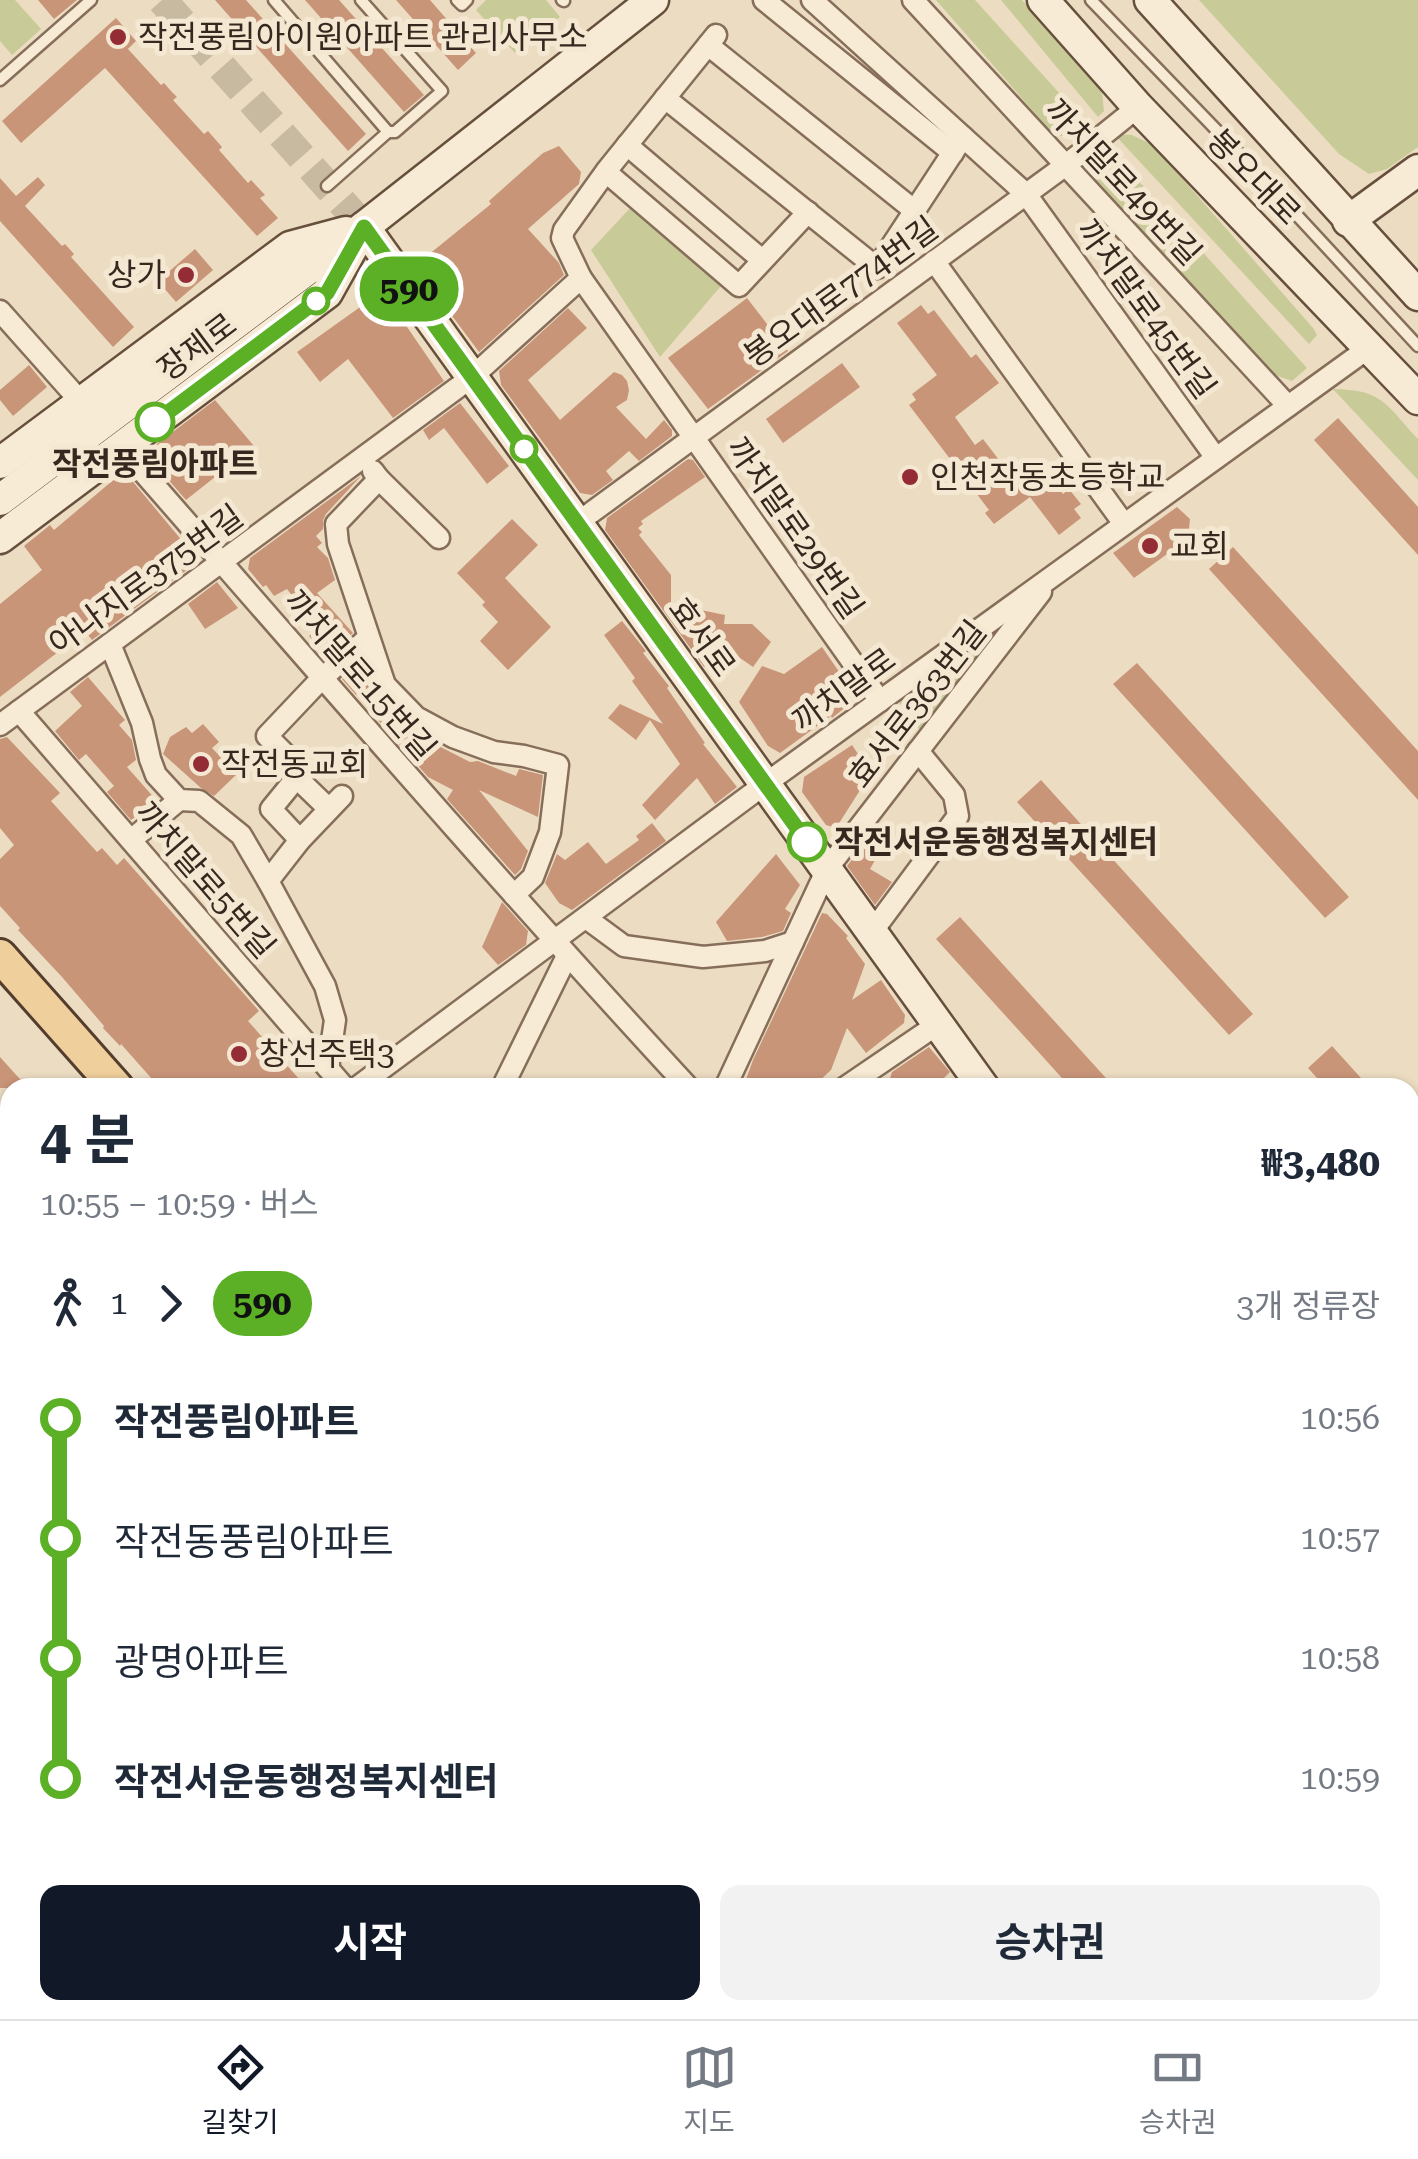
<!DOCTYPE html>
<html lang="ko">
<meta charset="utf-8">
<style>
body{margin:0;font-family:"Roboto Serif","Noto Sans KR",serif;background:#f2f2f3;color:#1f2937;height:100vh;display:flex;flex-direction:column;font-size:38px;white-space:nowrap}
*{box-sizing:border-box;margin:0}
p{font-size:32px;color:#747a83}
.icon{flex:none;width:55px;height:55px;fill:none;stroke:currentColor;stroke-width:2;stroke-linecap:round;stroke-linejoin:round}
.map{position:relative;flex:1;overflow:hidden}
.drawer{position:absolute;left:0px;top:1078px;width:1420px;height:942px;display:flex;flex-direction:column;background:#fff;border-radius:30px 30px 0 0;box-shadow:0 2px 8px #0004}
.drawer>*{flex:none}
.badge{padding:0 20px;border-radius:32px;font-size:35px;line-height:65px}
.map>.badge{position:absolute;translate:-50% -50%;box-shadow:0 0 0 5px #fff}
.legs{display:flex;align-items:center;gap:15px;height:110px;padding:0 40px;font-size:32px}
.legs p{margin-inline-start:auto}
.headline{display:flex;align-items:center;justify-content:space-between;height:170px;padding:0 40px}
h1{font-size:55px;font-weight:700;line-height:75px}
.cta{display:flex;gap:20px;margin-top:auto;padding:20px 40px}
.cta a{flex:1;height:115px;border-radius:20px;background:#111827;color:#fff;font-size:40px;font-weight:700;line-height:115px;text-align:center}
.cta a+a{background:#f2f2f3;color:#1f2937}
ul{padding:0 40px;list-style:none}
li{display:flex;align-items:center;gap:35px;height:120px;font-size:38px}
li i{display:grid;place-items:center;width:15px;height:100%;margin:0 12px;background:currentColor}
li i::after{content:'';width:25px;height:25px;margin:-12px;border:8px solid;border-radius:50%;background:#fff}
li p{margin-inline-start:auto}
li:first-child i{background:linear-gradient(#0000 50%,currentColor 0)}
li:last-child i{background:linear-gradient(currentColor 50%,#0000 0)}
.tab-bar{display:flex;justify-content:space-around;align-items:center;height:140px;border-top:2px solid #e0e1e3;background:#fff;font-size:28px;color:#747a83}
.tab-bar a{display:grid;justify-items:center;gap:5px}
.tab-bar .active{color:#111827}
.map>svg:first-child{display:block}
.green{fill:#c8ca97}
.water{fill:#a5bfb5;stroke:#6c8d82;stroke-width:2.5}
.building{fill:#c99579}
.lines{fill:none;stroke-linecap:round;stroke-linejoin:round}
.secondary-tunnel{stroke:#c8b9a1;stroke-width:30;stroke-dasharray:30 15;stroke-linecap:butt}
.lane-casing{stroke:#866e5a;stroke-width:15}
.street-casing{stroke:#866e5a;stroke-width:25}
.secondary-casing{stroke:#674f3d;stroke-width:35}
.primary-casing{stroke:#543d2e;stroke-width:38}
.highway-casing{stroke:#543d2e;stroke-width:42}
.lane{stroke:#f7ebd5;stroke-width:10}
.street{stroke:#f7ebd5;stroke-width:20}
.secondary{stroke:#f7ebd5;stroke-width:30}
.primary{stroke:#efcf9b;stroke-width:32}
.highway{stroke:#d99656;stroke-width:38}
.line-1-casing{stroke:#fff;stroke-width:22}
.line-1{stroke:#5bb025;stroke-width:15}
.poi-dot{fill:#932c34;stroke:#f4e8d2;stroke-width:4}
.stop-1-dot{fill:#fff;stroke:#5bb025;stroke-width:5}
.labels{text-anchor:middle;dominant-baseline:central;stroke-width:10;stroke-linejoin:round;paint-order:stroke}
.poi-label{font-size:32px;fill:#36281e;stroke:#f4e8d2;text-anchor:start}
.street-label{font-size:32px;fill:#36281e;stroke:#f4e8d2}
.stop-label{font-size:32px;font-weight:bold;fill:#36281e;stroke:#f4e8d2}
</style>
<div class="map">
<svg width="1418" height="2019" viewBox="0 0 1418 2019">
<rect width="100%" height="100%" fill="#ecddc2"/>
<g class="green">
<polygon points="0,0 15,0 41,29 12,55 0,41"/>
<polygon points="486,0 546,0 560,17 515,53 476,10"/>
<polygon points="936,0 975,0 1091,128 1078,136 1055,136"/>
<polygon points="1001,0 1022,0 1093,77 1102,93 1104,111 1098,117"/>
<polygon points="1199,0 1418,0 1418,147 1387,169 1369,174 1339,154"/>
<polygon points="1114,134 1132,135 1153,145 1313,328 1317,335 1309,344"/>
<polygon points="1107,146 1307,368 1292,381 1275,375 1095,179 1094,157"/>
<polygon points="633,205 727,279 660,357 591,250"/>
<path d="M1333 389C1384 390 1385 404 1418 439V480Z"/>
<polygon points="1012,618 922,733 896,698"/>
<polygon points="1418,1442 1418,1619 1410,1608 1410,1451"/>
</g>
<g class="water">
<polygon points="1418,1908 1418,1964 1410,1968 1410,1911"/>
<polygon points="1204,2010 1322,2010 1303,2019 1185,2019"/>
</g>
<g class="building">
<polygon points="38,0 77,0 54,19"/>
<polygon points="215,0 246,0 366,134 348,151"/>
<polygon points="305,0 339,0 424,95 404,112"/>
<polygon points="396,0 430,0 476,53 458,70"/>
<polygon points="116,18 136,41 128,49 161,85 164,83 171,91 177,97 173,100 204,134 208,131 222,147 219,150 248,183 251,180 265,195 260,198 278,218 257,236 105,68 21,143 2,121"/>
<polygon points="559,146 581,172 579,184 528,229 559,263 564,275 479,352 420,273 417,264 491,204 489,201 543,153"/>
<polygon points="38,177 45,185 25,206 62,246 65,244 74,254 71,257 134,327 113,347 0,221 0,178 16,196"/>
<polygon points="195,249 213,270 176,302 158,281"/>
<polygon points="747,298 788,351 708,409 668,358"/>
<polygon points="370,300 390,302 444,381 393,418 348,359 320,382 297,352"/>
<polygon points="921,305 928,314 934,310 971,358 976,354 999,383 955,417 975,445 983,439 1012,477 1036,459 1063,494 1069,489 1081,504 1074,509 1081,518 1059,535 1030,497 994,524 985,513 989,510 909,405 916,400 912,394 937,375 897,323"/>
<polygon points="568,308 587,328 528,380 560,420 614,372 622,375 627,381 629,390 627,400 616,407 646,439 664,420 672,430 672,436 639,461 629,451 606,471 613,480 592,495 580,493 501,385 499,371"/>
<polygon points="842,363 860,387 783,443 766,419"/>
<polygon points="29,365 47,387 13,416 0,400 0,390"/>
<polygon points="215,400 254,446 186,500 145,453"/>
<polygon points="460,403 509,466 487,484 444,428 429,440 423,430"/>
<polygon points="1338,418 1418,507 1418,555 1314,440"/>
<polygon points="688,459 693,460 705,477 641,521 643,524 638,528 642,532 639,535 671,575 671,604 725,615 724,624 752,624 771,642 753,667 727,649 704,667 605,530 607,518"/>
<polygon points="124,471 199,561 92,640 85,631 0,697 0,604 42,570 24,546 50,525 54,530"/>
<polygon points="361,476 326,514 323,520 323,529 316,536 322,543 317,547 328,558 335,580 317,593 353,633 326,656 309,636 321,624 304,603 300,606 287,589 274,596 266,585 263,587 248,569 250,558"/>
<polygon points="1177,507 1190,519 1188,539 1134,578 1113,553"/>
<polygon points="512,519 538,545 505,578 551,627 508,670 480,641 498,622 482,605 485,602 457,573"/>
<polygon points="1233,547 1418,751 1418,800 1209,569"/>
<polygon points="217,582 238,608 205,629 188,604"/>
<polygon points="622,621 646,651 643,653 669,686 667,688 705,743 703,744 737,787 715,804 697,778 655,820 642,805 680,764 650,720 636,740 608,718 620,704 663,724 632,681 635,678 604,635"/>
<polygon points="822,647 842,676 844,674 857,692 856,699 832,718 831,716 780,753 768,746 739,702 762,666 784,674"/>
<polygon points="361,662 375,695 406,727 425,739 470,762 478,761 516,776 519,769 543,775 538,817 479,790 528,851 521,869 515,875 447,799 453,790 428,777 342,679"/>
<polygon points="1137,663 1349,897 1325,918 1113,684"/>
<polygon points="88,677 125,720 119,725 132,740 136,760 127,767 157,801 131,820 107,792 114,786 86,754 79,760 55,731 82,706 70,692"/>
<polygon points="203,724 219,742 212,748 237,774 214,796 201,788 163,754 170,737 186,727 192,733"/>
<polygon points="7,737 60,793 51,801 97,852 102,848 117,865 124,858 259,1011 248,1021 307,1088 160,1088 121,1044 120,1046 103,1028 104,1026 62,977 18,930 20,928 0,906 0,859 14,845 0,828 0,739"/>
<polygon points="852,745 871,773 836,828 826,825 802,792 804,777"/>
<polygon points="1041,780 1253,1014 1229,1035 1017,802"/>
<polygon points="652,823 666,841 572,910 559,903 545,883 557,854 565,860 588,842 606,864 639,840 636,836"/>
<polygon points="868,839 882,848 870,869 892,882 875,905 847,866"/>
<polygon points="776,854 800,885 785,909 791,913 783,931 762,937 727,941 716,922"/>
<polygon points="502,902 528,931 526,945 498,965 482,947"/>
<polygon points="822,913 827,914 848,936 846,938 865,964 852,1000 881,980 905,1015 904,1023 866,1053 847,1028 831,1070 812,1088 743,1088 753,1060"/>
<polygon points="960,917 1115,1088 1071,1088 936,939"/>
<polygon points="1332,1046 1370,1088 1326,1088 1308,1068"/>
<polygon points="929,1047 950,1072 934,1088 887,1088 892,1072"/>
<polygon points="0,1057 28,1088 0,1088"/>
</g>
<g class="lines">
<polyline class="secondary-tunnel" points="162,0 364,227"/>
<defs>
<g id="lane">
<polyline points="274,0 388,132 327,186"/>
<polyline points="361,0 442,91 395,132 388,132"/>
<polyline points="457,0 462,5 467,0"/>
<polyline points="562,0 564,1"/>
<polyline points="1091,0 1256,171 1418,346"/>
<polyline points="0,80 91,0"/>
<polyline points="39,2019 50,2010"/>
</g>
<g id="street">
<polyline points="764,0 953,153"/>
<polyline points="812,0 1026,194 1216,458"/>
<polyline points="913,0 1288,406"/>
<polyline points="708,45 915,211"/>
<polyline points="665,98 877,268 963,137"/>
<polyline points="627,145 762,260"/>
<polyline points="606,172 739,286 808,212"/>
<polyline points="934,261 1124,524"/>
<polyline points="581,278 562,238 564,230 607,170 716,35"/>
<polyline points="0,311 81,402"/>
<path d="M121 447C309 662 495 878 689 1088"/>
<polyline points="373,471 379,479 439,538"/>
<polyline points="379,479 336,524 338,544 385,685 416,717 453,737 494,752 524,756 558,765 550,832 533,877 514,895"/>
<polyline points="577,523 1066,165 1138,107"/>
<polyline points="110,644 142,723 150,759 156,775 179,800 199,801 241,835 268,881 325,986 335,1020 328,1068"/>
<polyline points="19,711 345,1088"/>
<polyline points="0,725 472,377 581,278 880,701"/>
<polyline points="297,778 328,808"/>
<polyline points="131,840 179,800"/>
<polyline points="300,840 271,809 302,771 267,736 321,679 368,638"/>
<polyline points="268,881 300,840 342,796"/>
<polyline points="586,918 624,946 703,957 765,951 793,942"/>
<polyline points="872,932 958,816 954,795 918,751"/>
<polyline points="356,1088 765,784 1370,347"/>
<polyline points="502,1088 567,956"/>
<polyline points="725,1088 827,869 1041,592"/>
<polyline points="844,1088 938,1024"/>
<polyline points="0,1199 10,1211"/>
<polyline points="0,1379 10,1372"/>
<polyline points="0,1605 10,1616"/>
<polyline points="1410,1877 1418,1874"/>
<polyline points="358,2010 366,2019"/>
<polyline points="403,2017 411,2010"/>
<polyline points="712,2019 717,2010"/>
<polyline points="1099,2019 1117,2010"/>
</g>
<g id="secondary">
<polyline points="1043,0 1138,107 1418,399"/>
<polyline points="1150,0 1418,295"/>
<polyline points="1348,221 1418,170"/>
<polyline points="364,227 984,1088"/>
<polyline points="0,463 290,247 346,232"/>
<polyline points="0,500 364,227 653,0"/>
<polyline points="0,538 327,293 357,239"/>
<polyline points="1410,1667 1418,1678"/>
<polyline points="98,2019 109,2010"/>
<polyline points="1380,2019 1401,2010"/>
</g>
<g id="primary">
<polyline points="0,956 117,1088"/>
<polyline points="936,2010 944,2019"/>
</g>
<g id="highway">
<polyline points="0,1658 10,1670"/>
<polyline points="0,1731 10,1742"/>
<polyline points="249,2010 257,2019"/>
<polyline points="309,2010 317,2019"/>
</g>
</defs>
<use href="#lane" class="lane-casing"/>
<use href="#street" class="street-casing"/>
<use href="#secondary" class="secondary-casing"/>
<use href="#primary" class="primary-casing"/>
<use href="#highway" class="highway-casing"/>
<use href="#lane" class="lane"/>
<use href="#street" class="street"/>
<use href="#secondary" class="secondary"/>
<use href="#primary" class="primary"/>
<use href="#highway" class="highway"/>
</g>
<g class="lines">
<defs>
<polyline id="line-1" points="155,422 327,293 364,227 807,842"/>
</defs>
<use href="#line-1" class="line-1-casing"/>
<use href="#line-1" class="line-1"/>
</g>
<g class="poi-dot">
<circle cx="118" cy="37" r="10"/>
<circle cx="186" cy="275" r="10"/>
<circle cx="910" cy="477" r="10"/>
<circle cx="1150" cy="546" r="10"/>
<circle cx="201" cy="764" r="10"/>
<circle cx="239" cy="1054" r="10"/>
</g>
<g class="stop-1-dot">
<circle cx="316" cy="301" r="12"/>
<circle cx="155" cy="422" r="18"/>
<circle cx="524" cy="449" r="12"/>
<circle cx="807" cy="842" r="18"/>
</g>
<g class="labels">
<g class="poi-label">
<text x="138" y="37">작전풍림아이원아파트 관리사무소</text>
<text x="166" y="275" text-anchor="end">상가</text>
<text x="930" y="477">인천작동초등학교</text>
<text x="1170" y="546">교회</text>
<text x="221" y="764">작전동교회</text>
<text x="259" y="1054">창선주택3</text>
</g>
<g class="street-label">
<text transform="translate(1254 177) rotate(46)">봉오대로</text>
<text transform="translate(1123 182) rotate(47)">까치말로49번길</text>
<text transform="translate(841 292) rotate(-36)">봉오대로774번길</text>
<text transform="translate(1146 309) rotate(54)">까치말로45번길</text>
<text transform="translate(197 347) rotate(-37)">장제로</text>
<text transform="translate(795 528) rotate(55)">까치말로29번길</text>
<text transform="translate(146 580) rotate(-36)">아나지로375번길</text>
<text transform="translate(702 637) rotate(54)">효서로</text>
<text transform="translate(360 675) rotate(49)">까치말로15번길</text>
<text transform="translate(844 690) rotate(-36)">까치말로</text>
<text transform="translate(917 704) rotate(-52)">효서로363번길</text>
<text transform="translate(205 880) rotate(49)">까치말로5번길</text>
</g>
<g class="stop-label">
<text x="155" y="464">작전풍림아파트</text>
<text x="834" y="842" text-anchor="start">작전서운동행정복지센터</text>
</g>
</g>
</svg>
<b class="badge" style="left:409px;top:289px;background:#5bb025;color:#111">590</b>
<section class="drawer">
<div class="headline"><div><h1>4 분</h1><p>10:55 – 10:59 · 버스</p></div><b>₩3,480</b></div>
<div class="legs"><svg class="icon" aria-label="walk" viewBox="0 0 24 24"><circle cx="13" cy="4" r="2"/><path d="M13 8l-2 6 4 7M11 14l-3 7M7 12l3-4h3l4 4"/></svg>1<svg class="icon" aria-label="forward" viewBox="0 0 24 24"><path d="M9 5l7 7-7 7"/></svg><b class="badge" style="background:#5bb025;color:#111">590</b><p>3개 정류장</p></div>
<ul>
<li><i style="color:#5bb025"></i><b>작전풍림아파트</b><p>10:56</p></li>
<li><i style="color:#5bb025"></i><span>작전동풍림아파트</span><p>10:57</p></li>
<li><i style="color:#5bb025"></i><span>광명아파트</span><p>10:58</p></li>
<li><i style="color:#5bb025"></i><b>작전서운동행정복지센터</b><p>10:59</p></li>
</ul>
<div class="cta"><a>시작</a><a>승차권</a></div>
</section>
</div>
<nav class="tab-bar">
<a class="active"><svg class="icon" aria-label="directions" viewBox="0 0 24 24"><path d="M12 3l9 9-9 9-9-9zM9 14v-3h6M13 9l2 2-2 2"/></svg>길찾기</a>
<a><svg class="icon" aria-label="map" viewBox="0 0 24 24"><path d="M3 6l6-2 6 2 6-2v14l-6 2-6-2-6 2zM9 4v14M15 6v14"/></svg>지도</a>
<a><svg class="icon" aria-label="tickets" viewBox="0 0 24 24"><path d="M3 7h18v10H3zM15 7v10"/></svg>승차권</a>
</nav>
